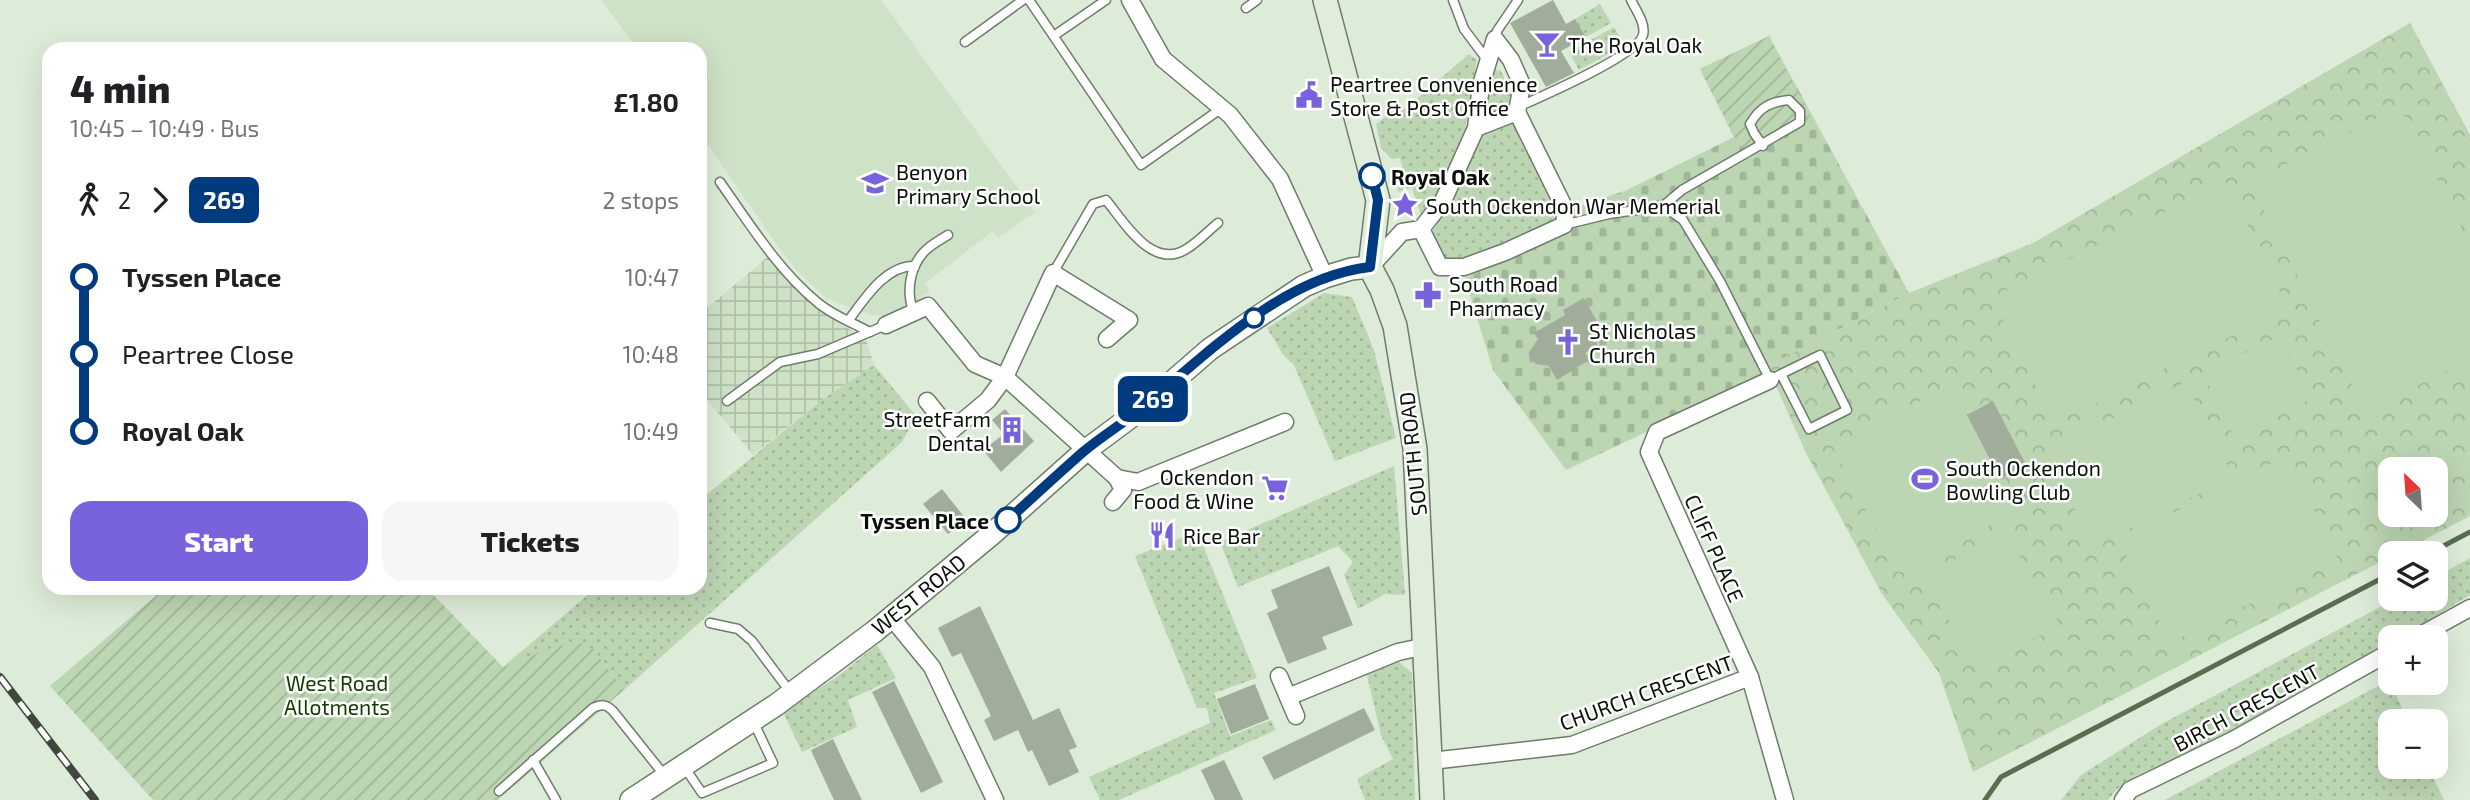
<!DOCTYPE html>
<meta charset="utf-8">
<style>
body{margin:0;font-family:"Exo 2",sans-serif;background:#f6f6f6;color:#202124;height:100vh;display:flex;flex-direction:column;font-size:26px;white-space:nowrap}
*{box-sizing:border-box;margin:0}
p{font-size:23px;color:#757577}
.icon{flex:none;width:38px;height:38px;fill:none;stroke:currentColor;stroke-width:2;stroke-linecap:round;stroke-linejoin:round}
.map{position:relative;flex:1;overflow:hidden}
.drawer{position:absolute;left:42px;top:42px;width:665px;height:553px;display:flex;flex-direction:column;background:#fff;border-radius:21px;box-shadow:0 7px 28px #0002}
.drawer>*{flex:none}
.badge{padding:0 14px;border-radius:10px;font-size:24px;line-height:46px}
.needle{width:46px;rotate:335deg}
.fabs{position:absolute;left:2378px;top:457px;display:grid;gap:14px}
.fabs a{display:grid;place-items:center;width:70px;height:70px;border-radius:14px;background:#fff;box-shadow:0 7px 28px #0002;font-size:35px}
.map>.badge{position:absolute;translate:-50% -50%;box-shadow:0 0 0 4px #fff}
.legs{display:flex;align-items:center;gap:10px;height:77px;padding:0 28px;font-size:23px}
.legs p{margin-inline-start:auto}
.headline{display:flex;align-items:center;justify-content:space-between;height:119px;padding:0 28px}
h1{font-size:38px;font-weight:800;line-height:52px}
.cta{display:flex;gap:14px;margin-top:auto;padding:14px 28px}
.cta a{flex:1;height:80px;border-radius:21px;background:#7963dd;color:#fff;font-size:28px;font-weight:800;line-height:80px;text-align:center}
.cta a+a{background:#f6f6f6;color:#202124}
ul{padding:0 28px;list-style:none}
li{display:flex;align-items:center;gap:24px;height:77px;font-size:26px}
li i{display:grid;place-items:center;width:10px;height:100%;margin:0 9px;background:currentColor}
li i::after{content:'';width:18px;height:18px;margin:-9px;border:5px solid;border-radius:50%;background:#fff}
li p{margin-inline-start:auto}
li:first-child i{background:linear-gradient(#0000 50%,currentColor 0)}
li:last-child i{background:linear-gradient(currentColor 50%,#0000 0)}
.map>svg:first-child{display:block}
.built{fill:#cee2c7}
.industrial{fill:url(#industrial-grid)}
.grass{fill:url(#grass-dots)}
.forest{fill:url(#forest-crowns);fill-rule:evenodd}
.cemetery{fill:url(#cemetery-stones)}
.garden{fill:url(#garden-furrows)}
.pitch{fill:#bcd5b3}
.lines{fill:none;stroke-linecap:round;stroke-linejoin:round}
.stream{stroke:#576f50;stroke-width:5}
.building{fill:#9fad9a}
.service-casing{stroke:#6e7c6a;stroke-width:11}
.minor-casing{stroke:#6e7c6a;stroke-width:19}
.tertiary-casing{stroke:#6e7c6a;stroke-width:24}
.secondary-casing{stroke:#6e7c6a;stroke-width:26}
.service{stroke:#fff;stroke-width:8}
.minor{stroke:#fff;stroke-width:16}
.tertiary{stroke:#fff;stroke-width:21}
.secondary{stroke:#dfedda;stroke-width:23}
.rail-casing{stroke:#40483e;stroke-width:8}
.rail{stroke:#fff;stroke-width:5;stroke-dasharray:16;stroke-linecap:butt}
.line-1-casing{stroke:#fff;stroke-width:16}
.line-1{stroke:#003b80;stroke-width:10}
.stop-1-dot{fill:#fff;stroke:#003b80;stroke-width:3.5}
.labels{text-anchor:middle;dominant-baseline:central;stroke-width:5;stroke-linejoin:round;paint-order:stroke}
.poi-label{font-size:21px;fill:#090e07;stroke:#fff;text-anchor:start}
.stop-label{font-size:21px;font-weight:bold;fill:#090e07;stroke:#fff;text-anchor:start}
.street-label{font-size:21px;fill:#090e07;stroke:#fff}
.park-label{font-size:21px;fill:#123b00;stroke:#fff}
</style>
<div class="map">
<svg width="2470" height="800" viewBox="0 0 2470 800">
<defs>
<pattern id="industrial-grid" width="8" height="8" patternUnits="userSpaceOnUse" patternTransform="scale(1.75)"><rect width="8" height="8" fill="#cee2c7"/><path d="M0 4h8M4 0v8" fill="none" stroke="#b0c1a9"/></pattern>
<pattern id="grass-dots" width="8" height="8" patternUnits="userSpaceOnUse" patternTransform="scale(1.75)"><rect width="8" height="8" fill="#bcd5b3"/><path d="M2 2h.1M6 6h.1" fill="none" stroke="#a0b698" stroke-width="1.8" stroke-linecap="round"/></pattern>
<pattern id="forest-crowns" width="20" height="18" patternUnits="userSpaceOnUse" patternTransform="scale(1.75)"><rect width="20" height="18" fill="#bcd5b3"/><path d="M2 6a3 3 0 1 1 6 0M12 15a3 3 0 1 1 6 0" fill="none" stroke="#a0b698"/></pattern>
<pattern id="cemetery-stones" width="16" height="16" patternUnits="userSpaceOnUse" patternTransform="scale(1.75)"><rect width="16" height="16" fill="#bcd5b3"/><path d="M2 7V4a2 2 0 0 1 4 0v3zM10 15v-3a2 2 0 0 1 4 0v3z" fill="#a0b698"/></pattern>
<pattern id="garden-furrows" width="10" height="10" patternUnits="userSpaceOnUse" patternTransform="scale(1.75)"><rect width="10" height="10" fill="#bcd5b3"/><path d="M-1 1l2-2M0 10L10 0M9 11l2-2" fill="none" stroke="#a0b698"/></pattern>
</defs>
<rect width="100%" height="100%" fill="#ddecd8"/>
<polygon class="built" points="601,0 881,0 1035,212 998,238 993,231 925,283 930,291 893,316 870,315 826,298 797,271 779,248 700,134 700,49 637,49"/>
<polygon class="industrial" points="771,254 793,287 844,326 866,339 874,365 823,399 753,455 700,391 700,314"/>
<g class="grass">
<polygon points="1600,4 1611,23 1586,37 1575,19"/>
<polygon points="1614,27 1625,45 1579,70 1569,52"/>
<polygon points="1469,54 1477,60 1465,129 1431,205 1421,215 1412,188 1398,192 1396,177 1404,174 1400,158 1392,159 1381,148 1376,124 1394,110 1405,109"/>
<path d="M1500 70 1512 92 1510 101C1502 107 1493 118 1482 114L1491 71Z"/>
<polygon points="1507,118 1517,127 1560,210 1557,220 1469,261 1444,260 1430,236 1462,178 1477,138"/>
<polygon points="1324,293 1352,297 1374,350 1396,438 1335,461 1294,365 1284,356 1267,328"/>
<polygon points="874,365 916,416 902,442 624,690 594,650 503,667 596,588 700,588 700,500 823,399"/>
<polygon points="1394,466 1405,595 1385,594 1358,609 1344,575 1353,562 1338,546 1238,587 1220,542"/>
<polygon points="1189,535 1202,543 1257,678 1214,693 1230,736 1271,720 1276,730 1119,800 1100,800 1089,777 1210,723 1207,708 1197,708 1135,556"/>
<polygon points="2470,558 2470,595 2401,637 2390,637 2390,643 2293,702 2136,776 2117,789 2108,800 2061,800 2081,775 2160,725 2395,599 2436,598 2436,577"/>
<polygon points="877,645 896,678 848,700 857,727 802,752 783,712 838,676"/>
<polygon points="1398,661 1412,673 1415,800 1365,800 1357,779 1393,759 1381,735 1367,675"/>
<polygon points="2389,680 2408,721 2390,721 2390,766 2428,767 2444,800 2165,800"/>
</g>
<path class="forest" d="M2410 23 2470 135V516L2399 553H2390V557L1973 772 1939 673 1882 594 1806 453 1767 366 1909 293 2033 243ZM2390 469H2436V514H2390Z"/>
<polygon class="cemetery" points="1769,36 1909,293 1767,366 1758,379 1566,470 1493,370 1465,278 1563,235 1571,209 1627,190 1734,137 1700,69"/>
<g class="garden">
<polygon points="1769,36 1813,121 1748,157 1734,136 1700,69"/>
<polygon points="165,588 427,588 503,667 556,646 584,643 594,650 624,690 498,800 153,800 50,686"/>
</g>
<g class="pitch">
<polygon points="2400,107 2470,245 2470,359 2366,412 2250,183"/>
<polygon points="2226,182 2288,308 2054,423 1992,297"/>
<polygon points="2279,336 2312,398 2235,438 2203,374"/>
<polygon points="2185,382 2233,477 2093,546 2046,452"/>
<polygon points="1951,385 2017,511 1899,573 1833,447"/>
<polygon points="2287,456 2338,560 2170,643 2118,540"/>
<polygon points="2005,532 2060,625 1977,669 1924,576"/>
</g>
<g class="lines">
<g class="stream">
<polyline points="2430,553 2470,532"/>
<polyline points="1985,800 2001,777 2390,574"/>
</g>
</g>
<g class="building">
<polygon points="1553,0 1566,24 1575,19 1586,37 1561,51 1574,73 1546,87 1510,23"/>
<polygon points="1584,298 1604,334 1595,339 1598,346 1585,353 1589,360 1557,380 1549,366 1536,364 1529,356 1529,352 1538,339 1534,333 1565,315 1563,310"/>
<polygon points="1993,401 2026,465 2000,479 1967,415"/>
<polygon points="1005,409 1034,441 1001,472 983,450 1004,434 992,420"/>
<polygon points="942,489 966,519 948,534 923,504"/>
<polygon points="1329,566 1353,625 1322,637 1327,649 1288,664 1267,613 1278,608 1271,590"/>
<polygon points="980,606 1033,720 1059,708 1077,747 1069,750 1079,772 1049,786 1032,750 1028,752 1018,730 994,741 984,720 991,716 961,653 952,657 938,628"/>
<polygon points="894,681 943,782 921,793 872,692"/>
<polygon points="1255,684 1269,719 1231,734 1217,699"/>
<polygon points="1364,708 1375,730 1274,780 1262,757"/>
<polygon points="833,739 845,765 862,800 834,800 814,757 811,750"/>
<polygon points="1224,760 1238,789 1243,800 1215,800 1201,770"/>
</g>
<g class="lines">
<defs>
<g id="service">
<polyline points="1029,0 1141,165 1222,108"/>
<polyline points="1453,0 1464,29 1488,61"/>
<polyline points="1246,8 1257,0"/>
<polyline points="1055,35 1106,0"/>
<polyline points="1495,39 1497,31 1518,0"/>
<polyline points="965,42 1023,0"/>
<path d="M1518 107C1540 97 1638 55 1643 35 1646 24 1636 10 1631 0"/>
<path d="M720 182C749 223 778 270 817 302 832 315 853 323 870 332"/>
<polyline points="1663,206 1683,220 1720,281 1770,380 1781,374 1809,429 1847,410 1820,355 1781,374"/>
<path d="M1564 225 1609 214 1663 206 1682 190 1800 122V111L1789 100C1770 102 1760 107 1750 124L1754 133 1763 146"/>
<path d="M1053 273 1093 204 1106 200C1125 223 1153 272 1188 248 1199 241 1208 231 1218 223"/>
<path d="M914 313C906 294 909 268 924 252 930 245 940 240 948 235"/>
<path d="M848 321C864 300 885 265 915 266"/>
<polyline points="727,401 780,362 818,354 886,325"/>
<polyline points="710,623 738,629 752,641 791,693"/>
<polyline points="533,760 556,800"/>
<polyline points="685,768 702,793 773,763 754,723"/>
<path d="M499 791 593 708C602 704 606 704 613 711L665 776"/>
</g>
<g id="minor">
<polyline points="1130,0 1163,59 1230,115 1280,179 1325,277"/>
<polyline points="1421,229 1440,267 1464,267 1505,252 1564,225 1566,211 1517,112"/>
<polyline points="1370,267 1402,232 1421,229 1443,201 1476,128 1481,85 1495,39 1511,60 1522,85 1517,112 1476,128"/>
<polyline points="886,325 928,306 975,364 1005,377 1117,478 1123,490 1113,502"/>
<polyline points="1770,380 1657,432 1649,452 1750,677 1785,800"/>
<polyline points="927,401 951,431 988,400 1005,377 1053,273 1129,320 1107,339"/>
<polyline points="1117,478 1138,482 1285,422"/>
<polyline points="891,617 932,667 995,800"/>
<polyline points="2417,637 2470,608"/>
<polyline points="1279,676 1296,716"/>
<polyline points="1288,697 1398,652 1426,646"/>
<polyline points="1431,761 1572,745 1750,677"/>
<polyline points="2123,800 2130,790 2233,740 2390,652"/>
</g>
<polyline id="tertiary" points="631,800 776,705 875,631 992,534 1085,451 1140,410 1210,349 1304,286 1325,277 1351,269 1370,267"/>
<polyline id="secondary" points="1325,0 1378,200 1370,267 1382,290 1395,326 1415,449 1432,800"/>
</defs>
<use href="#service" class="service-casing"/>
<use href="#minor" class="minor-casing"/>
<use href="#tertiary" class="tertiary-casing"/>
<use href="#secondary" class="secondary-casing"/>
<use href="#service" class="service"/>
<use href="#minor" class="minor"/>
<use href="#tertiary" class="tertiary"/>
<use href="#secondary" class="secondary"/>
<defs>
<polyline id="rail" points="0,677 95,800"/>
</defs>
<use href="#rail" class="rail-casing"/>
<use href="#rail" class="rail"/>
</g>
<g class="lines">
<defs>
<path id="line-1" d="M1008 520C1033 497 1058 474 1083 452 1102 436 1124 423 1143 407 1208 353 1283 277 1370 267L1378 200 1372 176"/>
</defs>
<use href="#line-1" class="line-1-casing"/>
<use href="#line-1" class="line-1"/>
</g>
<defs>
<symbol id="bar-bare" viewBox="-9 -9 18 18"><path d="M-6-5H6L.8 .8V4.5H3.5V6h-7V4.5H-.8V.8Z" fill="#7963dd" stroke="#fff" stroke-width="2.5" paint-order="stroke"/></symbol>
<symbol id="civic-bare" viewBox="-9 -9 18 18"><path d="M-.6-6.5H3V-4.5H.6V-3L4-1V1h2V6H-6V1h2V-1L-.6-3ZM-1.2 2.5V6h2.4V2.5Z" fill="#7963dd" stroke="#fff" stroke-width="2.5" paint-order="stroke"/></symbol>
<symbol id="school-bare" viewBox="-9 -9 18 18"><path d="M0-5L7-2L0 1L-7-2ZM-4 1L0 2.5L4 1V4Q0 6-4 4Z" fill="#7963dd" stroke="#fff" stroke-width="2.5" paint-order="stroke"/></symbol>
<symbol id="sight-bare" viewBox="-9 -9 18 18"><path d="M0-6L1.8-2.2L6-1.7L2.9 1.2L3.7 5.4L0 3.3L-3.7 5.4L-2.9 1.2L-6-1.7L-1.8-2.2Z" fill="#7963dd" stroke="#fff" stroke-width="2.5" paint-order="stroke"/></symbol>
<symbol id="pharmacy-bare" viewBox="-9 -9 18 18"><path d="M-2-6h4v4h4v4h-4v4h-4v-4h-4v-4h4Z" fill="#7963dd" stroke="#fff" stroke-width="2.5" paint-order="stroke"/></symbol>
<symbol id="church-bare" viewBox="-9 -9 18 18"><path d="M-1.2-6h2.4v3.5h3.3v2.4h-3.3V6h-2.4V-.1h-3.3v-2.4h3.3Z" fill="#7963dd" stroke="#fff" stroke-width="2.5" paint-order="stroke"/></symbol>
<symbol id="building-bare" viewBox="-9 -9 18 18"><path d="M-4-6H4V6H1V3H-1V6H-4ZM-2.5-4.3h1.7v1.8h-1.7ZM.8-4.3h1.7v1.8H.8ZM-2.5-1h1.7V.8h-1.7ZM.8-1h1.7V.8H.8Z" fill="#7963dd" stroke="#fff" stroke-width="2.5" paint-order="stroke"/></symbol>
<symbol id="stadium-bare" viewBox="-9 -9 18 18"><path d="M0-5a6.5 5 0 1 0 0 10a6.5 5 0 1 0 0-10ZM-3.5-1.8h7v3.6h-7Z" fill="#7963dd" stroke="#fff" stroke-width="2.5" paint-order="stroke"/></symbol>
<symbol id="supermarket-bare" viewBox="-9 -9 18 18"><path d="M-6-5.5h2.5l.6 2H6L4.5 2H-2.5L-4.4-4H-6ZM-1.5 3.2a1.3 1.3 0 1 0 .1 0ZM3 3.2a1.3 1.3 0 1 0 .1 0Z" fill="#7963dd" stroke="#fff" stroke-width="2.5" paint-order="stroke"/></symbol>
<symbol id="restaurant-bare" viewBox="-9 -9 18 18"><path d="M-5-6h1v4h1v-4h1v4h1v-4h1v5L-1.5 .5V6h-2V.5L-5-1ZM5-6V6H3V1.5H1.5Q1.5-4 5-6Z" fill="#7963dd" stroke="#fff" stroke-width="2.5" paint-order="stroke"/></symbol>
</defs>
<g fill-rule="evenodd">
<use href="#bar-bare" x="1528" y="25" width="38" height="38"/>
<use href="#civic-bare" x="1290" y="76" width="38" height="38"/>
<use href="#school-bare" x="856" y="164" width="38" height="38"/>
<use href="#sight-bare" x="1386" y="186" width="38" height="38"/>
<use href="#pharmacy-bare" x="1409" y="276" width="38" height="38"/>
<use href="#church-bare" x="1549" y="323" width="38" height="38"/>
<use href="#building-bare" x="993" y="411" width="38" height="38"/>
<use href="#stadium-bare" x="1906" y="460" width="38" height="38"/>
<use href="#supermarket-bare" x="1256" y="469" width="38" height="38"/>
<use href="#restaurant-bare" x="1143" y="516" width="38" height="38"/>
</g>
<g class="stop-1-dot">
<circle cx="1372" cy="176" r="12"/>
<circle cx="1254" cy="318" r="9"/>
<circle cx="1008" cy="520" r="12"/>
</g>
<g class="labels">
<g class="poi-label">
<text x="1568" y="44">The Royal Oak</text>
<text x="1330" y="83">Peartree Convenience<tspan x="1330" dy="24">Store &amp; Post Office</tspan></text>
<text x="896" y="171">Benyon<tspan x="896" dy="24">Primary School</tspan></text>
<text x="1426" y="205">South Ockendon War Memerial</text>
<text x="1449" y="283">South Road<tspan x="1449" dy="24">Pharmacy</tspan></text>
<text x="1589" y="330">St Nicholas<tspan x="1589" dy="24">Church</tspan></text>
<text x="991" y="418" text-anchor="end">StreetFarm<tspan x="991" dy="24">Dental</tspan></text>
<text x="1946" y="467">South Ockendon<tspan x="1946" dy="24">Bowling Club</tspan></text>
<text x="1254" y="476" text-anchor="end">Ockendon<tspan x="1254" dy="24">Food &amp; Wine</tspan></text>
<text x="1183" y="535">Rice Bar</text>
</g>
<g class="stop-label">
<text x="1391" y="176">Royal Oak</text>
<text x="989" y="520" text-anchor="end">Tyssen Place</text>
</g>
<g class="street-label">
<text transform="translate(1412 454) rotate(-96)">SOUTH ROAD</text>
<text transform="translate(1715 548) rotate(66)">CLIFF PLACE</text>
<text transform="translate(918 594) rotate(-39)">WEST ROAD</text>
<text transform="translate(1646 692) rotate(-20)">CHURCH CRESCENT</text>
<text transform="translate(2246 707) rotate(-28)">BIRCH CRESCENT</text>
</g>
<g class="park-label">
<text x="337" y="682">West Road<tspan x="337" dy="24">Allotments</tspan></text>
</g>
</g>
</svg>
<div class="fabs">
<a><svg class="needle" viewBox="-14 -14 28 28"><path d="M0-13l5 13h-10z" fill="#e53935"/><path d="M0 13l5-13h-10z" fill="#757577"/></svg></a>
<a><svg class="icon" aria-label="layers" viewBox="0 0 24 24"><path d="M12 4l9 5-9 5-9-5zM3 14l9 5 9-5"/></svg></a>
<a>+</a>
<a>−</a>
</div>
<b class="badge" style="left:1153px;top:399px;background:#003b80;color:#fff">269</b>
<section class="drawer">
<div class="headline"><div><h1>4 min</h1><p>10:45 – 10:49 · Bus</p></div><b>£1.80</b></div>
<div class="legs"><svg class="icon" aria-label="walk" viewBox="0 0 24 24"><circle cx="13" cy="4" r="2"/><path d="M13 8l-2 6 4 7M11 14l-3 7M7 12l3-4h3l4 4"/></svg>2<svg class="icon" aria-label="forward" viewBox="0 0 24 24"><path d="M9 5l7 7-7 7"/></svg><b class="badge" style="background:#003b80;color:#fff">269</b><p>2 stops</p></div>
<ul>
<li><i style="color:#003b80"></i><b>Tyssen Place</b><p>10:47</p></li>
<li><i style="color:#003b80"></i><span>Peartree Close</span><p>10:48</p></li>
<li><i style="color:#003b80"></i><b>Royal Oak</b><p>10:49</p></li>
</ul>
<div class="cta"><a>Start</a><a>Tickets</a></div>
</section>
</div>
